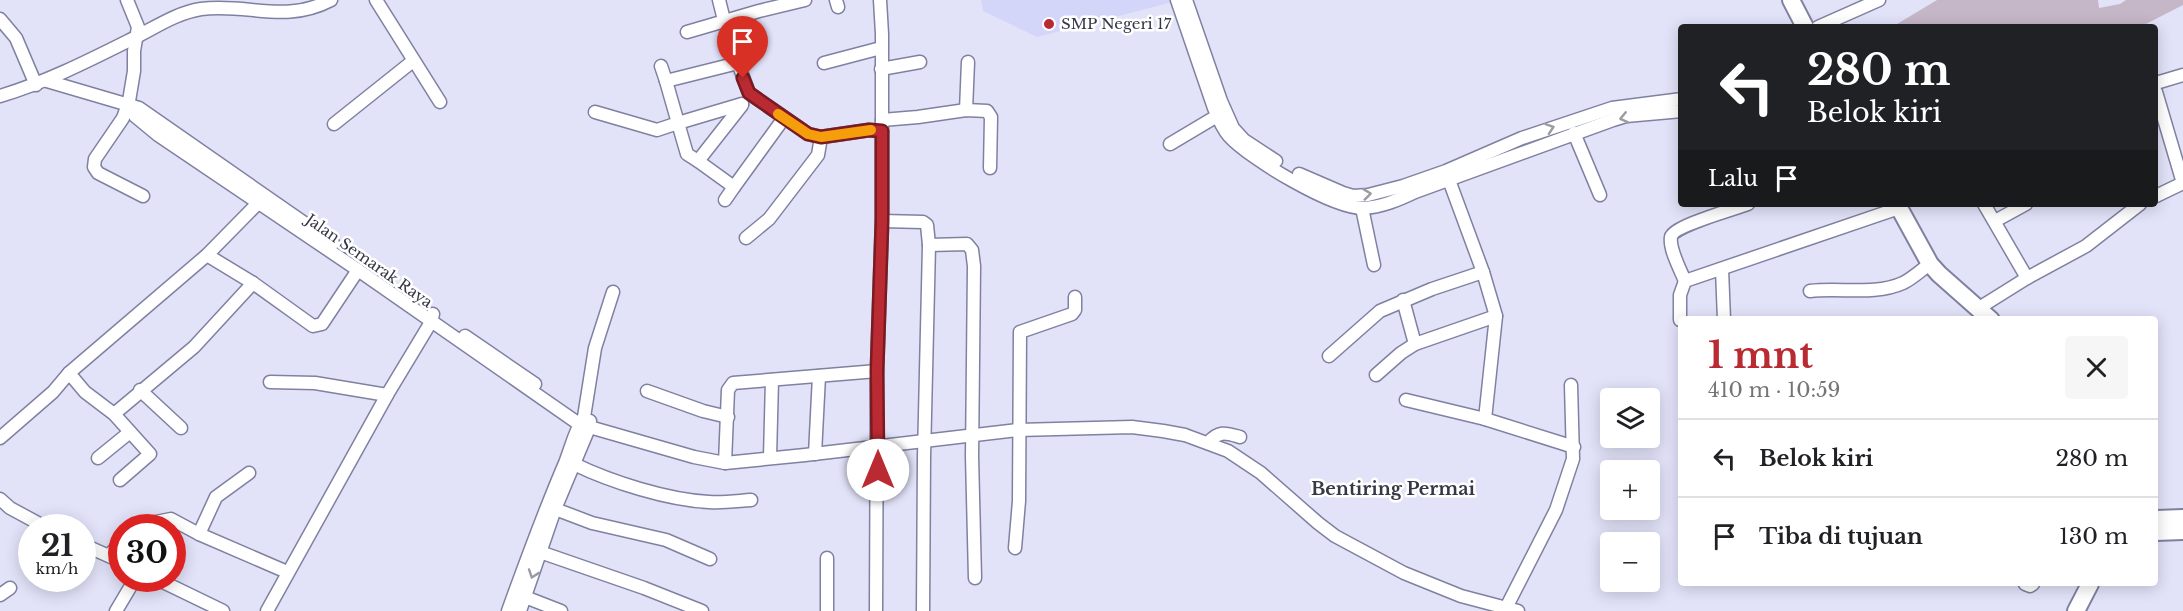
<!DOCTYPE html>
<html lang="id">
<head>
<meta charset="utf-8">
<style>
	:root { --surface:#fff; --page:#f6f6f6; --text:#202124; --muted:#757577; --line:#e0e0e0; --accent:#ba2a32 }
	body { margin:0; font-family:"Libre Baskerville",serif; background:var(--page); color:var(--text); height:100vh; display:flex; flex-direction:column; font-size:22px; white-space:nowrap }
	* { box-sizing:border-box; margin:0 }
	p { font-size:20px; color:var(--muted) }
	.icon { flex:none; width:33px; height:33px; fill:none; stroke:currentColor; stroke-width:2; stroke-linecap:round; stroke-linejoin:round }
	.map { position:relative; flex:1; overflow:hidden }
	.side { position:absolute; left:1678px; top:316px; width:480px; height:270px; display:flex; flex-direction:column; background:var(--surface); border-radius:6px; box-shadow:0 3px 15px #0003 }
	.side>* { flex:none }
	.banner { position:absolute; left:1678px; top:24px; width:480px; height:183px; border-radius:6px; box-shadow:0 3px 15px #0003; background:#202124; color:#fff; overflow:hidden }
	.controls { position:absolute; left:1600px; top:388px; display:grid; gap:12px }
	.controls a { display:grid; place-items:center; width:60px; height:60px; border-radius:6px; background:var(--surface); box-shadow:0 3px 15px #0003; font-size:30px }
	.speed { position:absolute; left:18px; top:514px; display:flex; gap:12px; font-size:30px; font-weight:700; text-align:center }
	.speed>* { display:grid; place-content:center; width:78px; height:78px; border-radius:50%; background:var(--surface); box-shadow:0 3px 15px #0003; line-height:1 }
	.speed small { font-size:15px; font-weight:400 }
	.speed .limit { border:9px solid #d22; background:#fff; color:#111 }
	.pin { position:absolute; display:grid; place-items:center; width:51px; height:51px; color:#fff; margin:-62px -26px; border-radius:50% 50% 50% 0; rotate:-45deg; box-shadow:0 0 6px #0007 }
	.pin .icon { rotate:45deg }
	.me { position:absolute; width:66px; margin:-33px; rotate:0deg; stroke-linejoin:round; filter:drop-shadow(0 0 4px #0008) }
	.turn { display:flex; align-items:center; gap:21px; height:126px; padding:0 30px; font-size:27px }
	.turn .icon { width:78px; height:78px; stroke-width:2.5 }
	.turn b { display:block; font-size:42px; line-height:51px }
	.then { display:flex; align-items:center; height:57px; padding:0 30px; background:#0003; gap:12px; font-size:22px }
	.round { display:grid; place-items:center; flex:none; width:63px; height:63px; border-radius:6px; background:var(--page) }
	.head { display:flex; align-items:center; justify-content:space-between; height:102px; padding:0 30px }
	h1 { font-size:36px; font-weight:700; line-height:45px; color:var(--accent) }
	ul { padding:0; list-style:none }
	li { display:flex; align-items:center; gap:18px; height:78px; padding:0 30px; border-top:2px solid var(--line) }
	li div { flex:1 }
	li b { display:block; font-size:22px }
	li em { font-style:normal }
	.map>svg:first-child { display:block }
	.built { fill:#d3d6f8 }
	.green { fill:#c6b7c8 }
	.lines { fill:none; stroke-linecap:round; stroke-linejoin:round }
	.minor-casing { stroke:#7f81a1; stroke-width:15 }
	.highway-casing { stroke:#7f81a1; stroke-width:20 }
	.minor { stroke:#fff; stroke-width:12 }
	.highway { stroke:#fff; stroke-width:16 }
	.oneway { stroke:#9b9ca2 }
	.route-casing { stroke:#791b20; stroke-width:15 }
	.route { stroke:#ba2a32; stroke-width:10 }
	.slow { stroke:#f59e0b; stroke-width:10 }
	.poi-dot { fill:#ba2a32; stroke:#fff; stroke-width:2 }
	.labels { text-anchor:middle; stroke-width:5; stroke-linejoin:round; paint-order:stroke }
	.poi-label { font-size:15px; fill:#373846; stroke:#fff; text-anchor:start }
	.street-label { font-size:15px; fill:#373846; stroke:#fff }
	.quarter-label { font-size:18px; font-weight:bold; fill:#373846; stroke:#fff }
</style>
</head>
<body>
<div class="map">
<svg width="2183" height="611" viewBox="0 0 2183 611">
	<rect width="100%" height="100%" fill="#e2e3f9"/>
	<polygon class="built" points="981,0 1172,0 1173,2 1037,37 983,11"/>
	<polygon class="green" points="1937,0 2098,0 2099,8 2120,4 2126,0 2183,0 2183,5 2140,27 1892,27"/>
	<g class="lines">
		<defs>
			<g id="minor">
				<polyline points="127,0 138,27 134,51 134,71 129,101 123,118 95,159 94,167 98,173 143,196"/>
				<polyline points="376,0 440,102"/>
				<polyline points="719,0 724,20"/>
				<polyline points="836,0 838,7"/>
				<path d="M1177,0L1214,108C1218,118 1222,128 1229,136C1250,159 1332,208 1363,208C1382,207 1398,200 1415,192L1613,120L1626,116L1682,111"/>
				<polyline points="1186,0 1221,101 1233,128 1244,140 1276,161"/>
				<polyline points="0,19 16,38 36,85"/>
				<polyline points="1818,27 1879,0"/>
				<polyline points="687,32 759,11 805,0"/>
				<polyline points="824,63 881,48"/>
				<polyline points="661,66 666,81"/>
				<polyline points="881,69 920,62"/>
				<polyline points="47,81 139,108 333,243"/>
				<polyline points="2156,83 2183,75"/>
				<polyline points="2156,92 2183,183"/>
				<path d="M0,96C47,82 90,60 134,38C156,27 176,13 201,9C248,3 285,24 331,0"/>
				<polyline points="742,104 678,123 666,81 738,63 749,93 808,134 821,137 869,130 882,131"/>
				<polyline points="128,105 135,116 158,135 358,270 579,424 694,457 725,463 805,455 1018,430 1132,427 1163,431 1185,435 1228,451 1261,473 1318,523 1335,536 1404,573 1461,596 1518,611"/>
				<polyline points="742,105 698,161 734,187 784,118"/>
				<polyline points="966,110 968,62"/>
				<polyline points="595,112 657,130 678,123 687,154 698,161"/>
				<polyline points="882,120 918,117 966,110 987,111 991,117 990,168"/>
				<polyline points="334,124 413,61"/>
				<polyline points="1574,133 1600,195"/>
				<polyline points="1170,144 1217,116"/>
				<polyline points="1299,174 1343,193 1353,196 1368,195 1403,186 1446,171 1522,138 1612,108 1682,99"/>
				<polyline points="1449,180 1483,272 1496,316 1485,419"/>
				<polyline points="2156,196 2183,183"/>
				<polyline points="725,200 734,187"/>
				<polyline points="1984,204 2027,278"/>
				<polyline points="1362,208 1374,265"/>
				<polyline points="882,221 923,222 927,225 929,245 924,457 923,611"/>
				<polyline points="1995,221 2026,204"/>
				<polyline points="746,238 769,219 818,155 821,137"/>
				<polyline points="929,245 967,244 972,250 974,266 972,456 975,578"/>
				<polyline points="207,255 253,283 313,326 322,324 358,270"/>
				<polyline points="1722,269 1724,320"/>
				<path d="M1685,281C1680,269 1669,249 1671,237C1673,226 1735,209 1748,204"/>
				<path d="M1810,291C1840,287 1874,296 1903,283C1913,278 1921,270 1930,264"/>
				<polyline points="1403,300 1415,344"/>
				<polyline points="1979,308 2027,278 2086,246 2140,204"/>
				<polyline points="1680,320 1680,295 1685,281 1899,208"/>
				<polyline points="465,336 535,384"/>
				<polyline points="1329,356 1380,311 1432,289 1483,272"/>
				<polyline points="69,373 85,392 114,414 150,454 120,480"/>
				<polyline points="1376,375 1401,353 1415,344 1496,316"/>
				<polyline points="270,382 315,383 387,395"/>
				<polyline points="140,390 181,428"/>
				<polyline points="647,391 703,411 728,417"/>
				<polyline points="1406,400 1485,419 1574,447"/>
				<polyline points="114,414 194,347 253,283"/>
				<polyline points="0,438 53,392 69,373 207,255 264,197"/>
				<path d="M1208,443C1219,430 1226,433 1240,437"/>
				<polyline points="815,454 819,376"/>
				<polyline points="770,457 772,380"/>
				<polyline points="98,458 130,432"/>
				<polyline points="725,463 728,390 733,383 877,371"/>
				<path d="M574,464C611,482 668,500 709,502C723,503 737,501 751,500"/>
				<polyline points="0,499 10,508 47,528"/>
				<polyline points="555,509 592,523 666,540 710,559"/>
				<polyline points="139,528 151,523 171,519 199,534 287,572"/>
				<polyline points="199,534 216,497 249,473"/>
				<polyline points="82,544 122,562"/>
				<polyline points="1015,548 1019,501 1020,332 1072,314 1075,310 1075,297"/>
				<polyline points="540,552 644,588 702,611"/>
				<polyline points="109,555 122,542"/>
				<polyline points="157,579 223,611"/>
				<polyline points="2025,584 2030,586 2033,584"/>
				<polyline points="0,595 10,588"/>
				<polyline points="525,597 561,611"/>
				<polyline points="1506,608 1556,510 1573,459 1571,385"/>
				<polyline points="116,611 135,579"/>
				<polyline points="267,611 387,395 431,322 433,314"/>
				<path d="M508,611C526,561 544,512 565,463C571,448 575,430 584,417L595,348L613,292"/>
				<polyline points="520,611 555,509 589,428 590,421"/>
				<polyline points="827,611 827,558"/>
				<polyline points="876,611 877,371 882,221 882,34 880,0"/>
			</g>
			<g id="highway">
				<polyline points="1791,0 1805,27"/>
				<polyline points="1897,204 1930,264 1939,274 1991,320"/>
				<polyline points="2156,519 2183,518"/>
				<polyline points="2156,532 2183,531"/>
				<polyline points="2076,611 2090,584"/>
			</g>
		</defs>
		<use href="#minor" class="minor-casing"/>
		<use href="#highway" class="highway-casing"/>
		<use href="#minor" class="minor"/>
		<use href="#highway" class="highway"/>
	</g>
	<defs><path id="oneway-chevron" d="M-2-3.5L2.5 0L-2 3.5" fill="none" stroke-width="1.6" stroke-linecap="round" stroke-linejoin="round" transform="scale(1.5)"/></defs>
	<g class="oneway">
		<use href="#oneway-chevron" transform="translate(1624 118) rotate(167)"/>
		<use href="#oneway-chevron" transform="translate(1550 128) rotate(-19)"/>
		<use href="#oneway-chevron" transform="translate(1367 194) rotate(-7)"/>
		<use href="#oneway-chevron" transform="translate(533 574) rotate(109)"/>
	</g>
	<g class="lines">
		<defs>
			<polyline id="route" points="743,78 749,93 808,134 821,137 869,130 882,131 882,221 877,371 878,470"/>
		</defs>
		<use href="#route" class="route-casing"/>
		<use href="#route" class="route"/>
		<polyline class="slow" points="778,114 808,134 821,137 871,130"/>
	</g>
	<circle class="poi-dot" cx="1049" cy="24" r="6"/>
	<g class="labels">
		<g class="poi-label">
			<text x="1061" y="29">SMP Negeri 17</text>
		</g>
		<g class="street-label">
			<text transform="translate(369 261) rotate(35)" y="5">Jalan Semarak Raya</text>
		</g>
		<g class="quarter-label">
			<text x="1393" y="495">Bentiring Permai</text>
		</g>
	</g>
</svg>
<div class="controls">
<a><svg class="icon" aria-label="layers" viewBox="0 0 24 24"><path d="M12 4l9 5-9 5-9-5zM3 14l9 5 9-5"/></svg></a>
<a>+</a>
<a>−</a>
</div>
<div class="speed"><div>21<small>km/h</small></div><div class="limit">30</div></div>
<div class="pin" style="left:743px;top:78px;background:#d93025"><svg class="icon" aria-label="arrive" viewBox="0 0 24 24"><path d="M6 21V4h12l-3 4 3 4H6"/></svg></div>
<svg class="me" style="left:878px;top:470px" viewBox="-20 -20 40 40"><circle r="19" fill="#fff"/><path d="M0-13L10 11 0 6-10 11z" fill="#ba2a32"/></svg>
<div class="banner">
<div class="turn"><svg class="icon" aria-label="left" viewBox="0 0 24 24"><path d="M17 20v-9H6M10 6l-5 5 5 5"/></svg><div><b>280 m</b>Belok kiri</div></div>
<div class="then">Lalu<svg class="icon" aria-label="arrive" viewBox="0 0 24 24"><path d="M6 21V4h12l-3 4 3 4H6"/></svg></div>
</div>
<section class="side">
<div class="head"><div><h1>1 mnt</h1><p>410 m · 10:59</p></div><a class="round"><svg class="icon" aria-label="close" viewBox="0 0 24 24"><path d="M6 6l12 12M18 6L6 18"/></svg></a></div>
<ul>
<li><svg class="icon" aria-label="left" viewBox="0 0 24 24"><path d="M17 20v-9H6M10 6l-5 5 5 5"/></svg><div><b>Belok kiri</b></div><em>280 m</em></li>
<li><svg class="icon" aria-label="arrive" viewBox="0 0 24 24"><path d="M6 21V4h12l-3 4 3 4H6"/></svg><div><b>Tiba di tujuan</b></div><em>130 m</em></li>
</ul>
</section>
</div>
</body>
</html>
